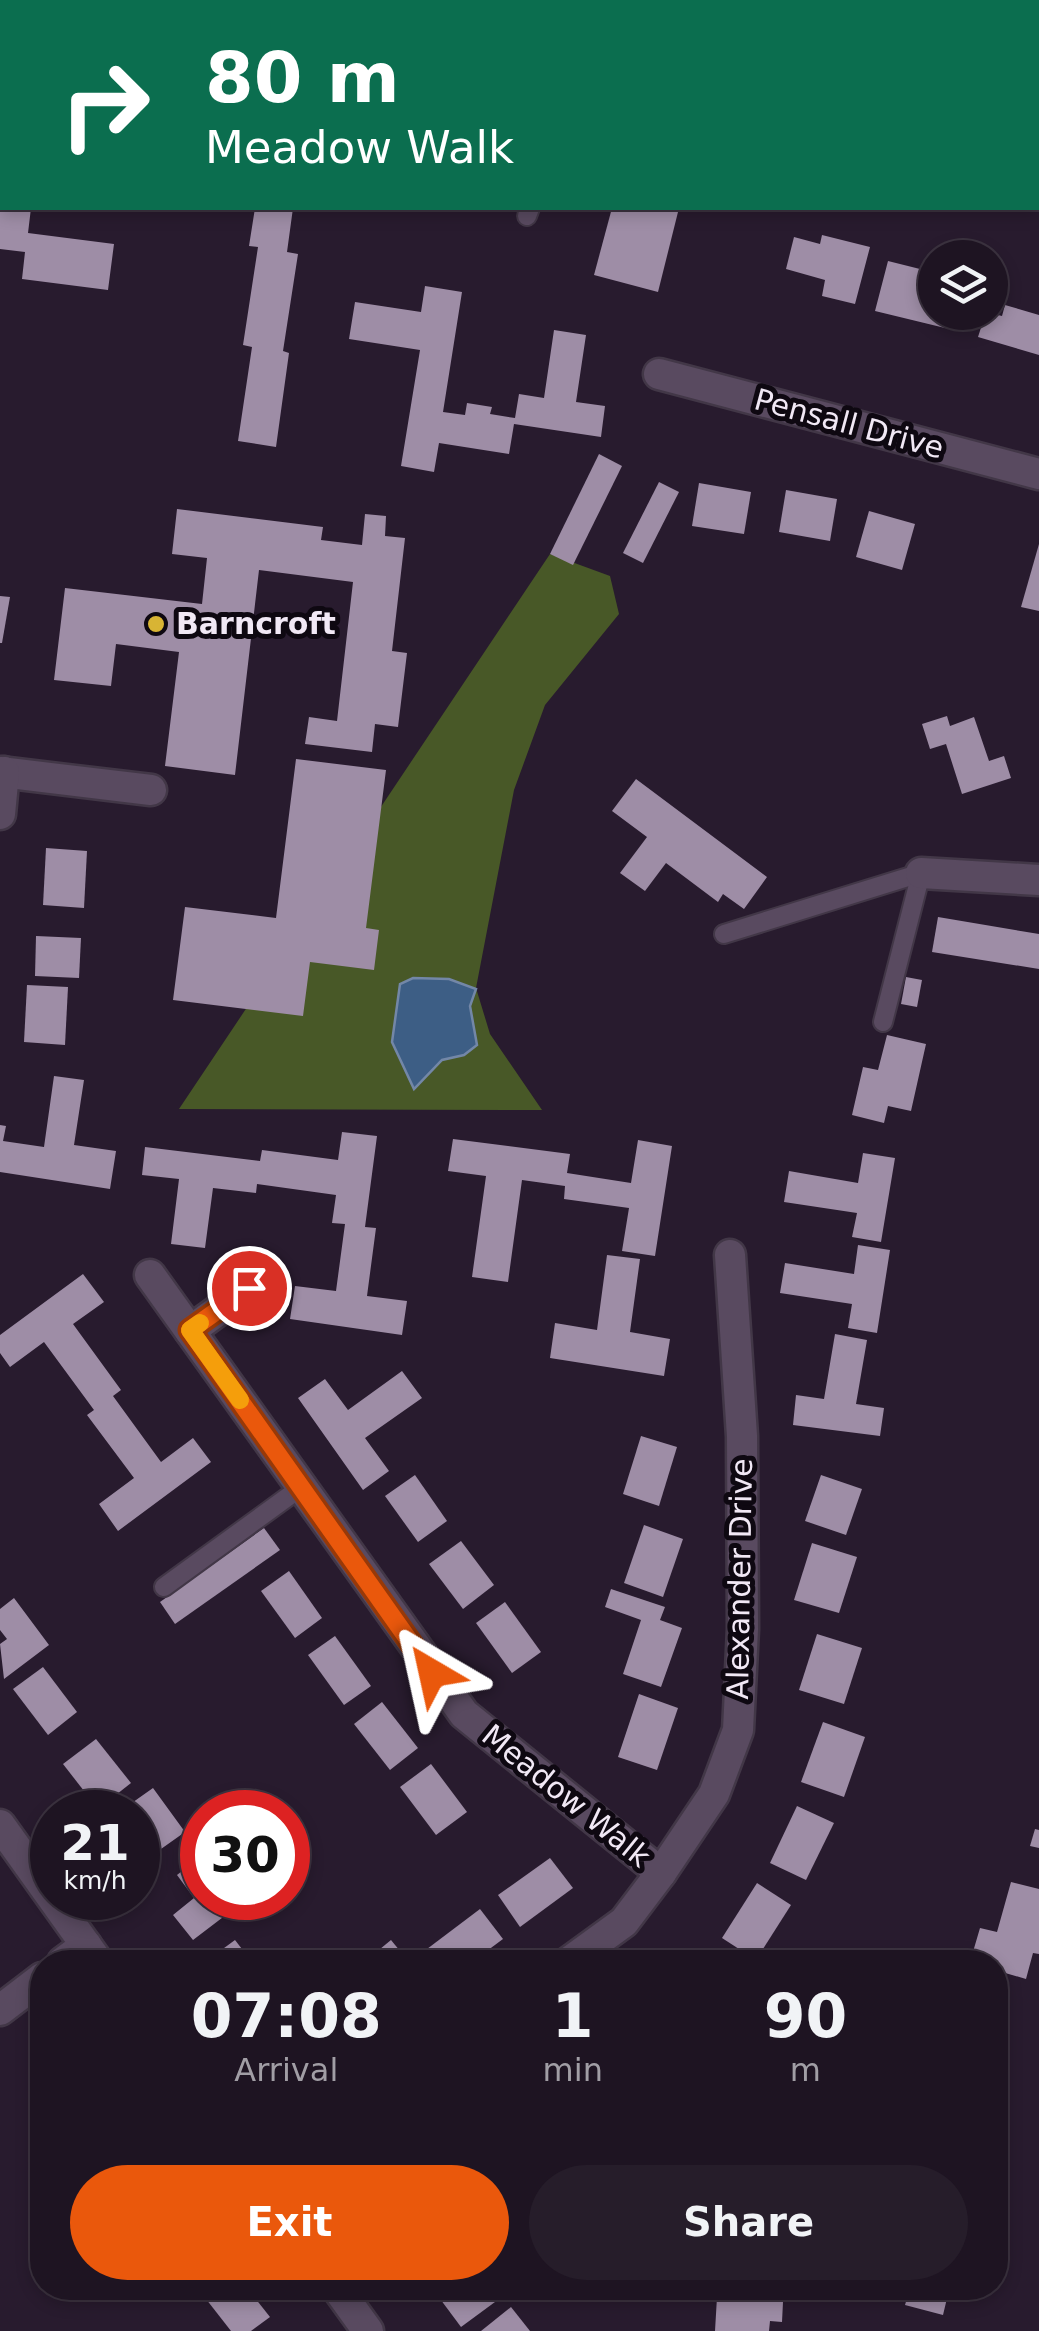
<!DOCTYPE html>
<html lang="en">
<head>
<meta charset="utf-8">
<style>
	:root { --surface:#1e1422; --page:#261d2a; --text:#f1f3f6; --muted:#a19ea5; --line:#3c3340; --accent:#ea580c }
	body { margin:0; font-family:"DejaVu Sans",sans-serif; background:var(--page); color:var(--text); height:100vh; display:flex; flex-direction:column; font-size:38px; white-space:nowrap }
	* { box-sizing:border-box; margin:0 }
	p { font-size:32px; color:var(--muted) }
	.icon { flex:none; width:55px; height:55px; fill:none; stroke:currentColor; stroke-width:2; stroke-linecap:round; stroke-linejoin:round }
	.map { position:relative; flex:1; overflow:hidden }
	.drawer { position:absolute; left:30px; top:1950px; width:978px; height:350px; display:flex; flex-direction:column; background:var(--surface); border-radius:40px; box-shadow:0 5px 15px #0003,0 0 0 2px var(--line) }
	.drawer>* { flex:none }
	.hud { position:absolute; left:0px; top:0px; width:1040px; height:210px; box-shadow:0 5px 15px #0003,0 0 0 2px var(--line); background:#0b6e4f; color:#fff; overflow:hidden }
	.fabs { position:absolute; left:918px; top:240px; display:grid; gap:20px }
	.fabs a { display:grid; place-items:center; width:90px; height:90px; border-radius:50%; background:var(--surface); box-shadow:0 5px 15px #0003,0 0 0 2px var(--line); font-size:50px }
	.speed { position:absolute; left:30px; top:1790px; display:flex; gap:20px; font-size:50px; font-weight:700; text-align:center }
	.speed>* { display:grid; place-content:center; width:130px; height:130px; border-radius:50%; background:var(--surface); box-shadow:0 5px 15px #0003,0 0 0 2px var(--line); line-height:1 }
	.speed small { font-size:25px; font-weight:400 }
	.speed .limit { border:15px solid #d22; background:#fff; color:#111 }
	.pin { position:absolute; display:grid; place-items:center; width:85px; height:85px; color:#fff; margin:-42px; border:5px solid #fff; border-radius:50%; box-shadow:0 2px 10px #0007 }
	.me { position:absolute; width:110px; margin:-55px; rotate:324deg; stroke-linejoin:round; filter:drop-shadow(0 0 8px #0008) }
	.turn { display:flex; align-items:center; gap:35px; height:210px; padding:0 40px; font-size:45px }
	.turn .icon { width:130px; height:130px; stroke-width:2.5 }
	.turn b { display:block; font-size:70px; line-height:85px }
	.eta { display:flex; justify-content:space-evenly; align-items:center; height:170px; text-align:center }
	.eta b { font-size:60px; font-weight:700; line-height:70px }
	.button { display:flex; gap:20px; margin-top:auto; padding:20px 40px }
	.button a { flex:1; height:115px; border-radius:60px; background:var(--accent); color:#fff; font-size:40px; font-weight:700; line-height:115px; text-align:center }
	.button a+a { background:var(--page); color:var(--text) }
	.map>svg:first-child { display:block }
	.forest { fill:#485827 }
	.water { fill:#3d5e85; stroke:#7387a7; stroke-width:2.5 }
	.building { fill:#9e8da6 }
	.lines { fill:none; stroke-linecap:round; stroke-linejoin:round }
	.service-casing { stroke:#423747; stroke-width:22 }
	.minor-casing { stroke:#423747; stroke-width:35 }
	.tertiary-casing { stroke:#423747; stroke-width:35 }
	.service { stroke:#594a60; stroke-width:18 }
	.minor { stroke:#594a60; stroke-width:30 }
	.tertiary { stroke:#594a60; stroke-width:30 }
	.route-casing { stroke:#983908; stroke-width:25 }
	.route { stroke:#ea580c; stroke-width:18 }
	.slow { stroke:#f59e0b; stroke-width:18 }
	.poi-dot { fill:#d8b434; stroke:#0e0811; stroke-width:4 }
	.labels { text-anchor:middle; stroke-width:10; stroke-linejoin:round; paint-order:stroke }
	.street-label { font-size:30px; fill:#f1e8f5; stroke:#0e0811 }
	.poi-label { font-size:30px; font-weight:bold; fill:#f1e8f5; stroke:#0e0811; text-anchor:start }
</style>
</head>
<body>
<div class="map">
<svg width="1039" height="2331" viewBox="0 0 1039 2331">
	<rect width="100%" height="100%" fill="#281b2e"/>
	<polygon class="forest" points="550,554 610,576 619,614 545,705 514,790 476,988 490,1034 542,1110 179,1109"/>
	<polygon class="water" points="413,978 449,979 476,989 470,1006 477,1045 464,1055 442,1060 414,1089 392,1042 400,984"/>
	<g class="building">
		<polygon points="0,208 31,208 28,233 114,244 108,290 22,279 25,252 0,249"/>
		<polygon points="255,208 293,208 287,252 298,254 283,351 289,353 276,447 238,441 252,347 243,345 258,247 249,246"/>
		<polygon points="612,208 679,208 658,292 594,275"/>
		<polygon points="822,235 870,247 855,304 822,296 825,280 786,269 794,237 820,244"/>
		<polygon points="888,261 920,269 916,286 935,290 935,312 949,312 945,328 875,311"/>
		<polygon points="425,286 462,292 443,412 465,415 467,403 492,407 490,414 515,418 519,394 544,398 554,330 586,335 576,402 605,406 601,437 514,424 509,454 439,443 434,472 401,466 420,350 349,339 355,302 421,312"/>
		<polygon points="1005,305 1039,315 1039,355 978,337 986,312 1002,316"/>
		<polygon points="599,454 622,466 573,565 550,554"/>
		<polygon points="659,482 679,492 643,563 623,553"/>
		<polygon points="699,483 751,492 744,534 692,526"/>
		<polygon points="786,490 837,499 830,541 779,532"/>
		<polygon points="177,509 323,527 321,540 362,545 365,514 386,516 385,536 405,538 392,651 407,653 398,727 375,724 372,752 305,744 309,717 337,721 353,582 259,570 235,775 165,766 179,652 116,644 111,686 54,680 65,588 202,604 207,558 172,554"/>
		<polygon points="869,511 915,524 902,570 856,557"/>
		<polygon points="1039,544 1039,611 1021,607"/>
		<polygon points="0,596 10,597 2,643 0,643"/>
		<polygon points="947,716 950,726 974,717 989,761 1004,756 1011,778 962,794 946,744 930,749 922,724"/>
		<polygon points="296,759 386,770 366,928 379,930 374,970 310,962 303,1016 173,1000 185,907 276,918"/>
		<polygon points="636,779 767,877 744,909 723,894 718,902 666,863 645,891 620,873 647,837 612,811"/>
		<polygon points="46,848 87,851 84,908 43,905"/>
		<polygon points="938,917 1039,934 1039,969 932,952"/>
		<polygon points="36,936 81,938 79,978 35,976"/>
		<polygon points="906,977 922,980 917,1007 901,1004"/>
		<polygon points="27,985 68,987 65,1045 24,1042"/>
		<polygon points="887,1035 926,1044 911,1111 888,1106 884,1123 852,1115 863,1067 878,1070"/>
		<polygon points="54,1076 84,1080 74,1145 116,1151 110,1189 0,1172 0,1125 6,1126 3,1141 44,1147"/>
		<polygon points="342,1132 377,1136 365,1227 376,1228 367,1296 407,1301 402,1335 290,1319 295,1286 336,1291 345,1224 332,1223 336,1195 257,1184 256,1193 213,1188 205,1248 171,1244 179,1179 142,1175 145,1147 260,1161 262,1150 338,1160"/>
		<polygon points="453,1139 570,1154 567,1173 631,1183 638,1140 672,1146 655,1256 622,1251 629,1208 564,1199 565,1186 522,1180 508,1282 472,1277 486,1176 448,1171"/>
		<polygon points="863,1153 895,1158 881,1242 852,1237 857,1213 784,1202 789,1171 858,1183"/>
		<polygon points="858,1245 890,1250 877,1333 848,1328 852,1304 780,1293 785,1263 854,1274"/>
		<polygon points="607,1255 640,1259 630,1332 670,1339 664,1376 550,1358 555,1323 597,1330"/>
		<polygon points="83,1274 104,1302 73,1324 121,1390 113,1396 161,1462 193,1438 211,1462 118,1531 99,1504 134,1478 87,1415 94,1410 44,1342 10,1367 0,1353 0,1335"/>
		<polygon points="835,1334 867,1340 856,1404 884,1408 880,1436 793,1425 796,1395 824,1399"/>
		<polygon points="402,1371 422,1398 365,1438 389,1471 363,1490 298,1398 325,1379 348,1410"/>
		<polygon points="641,1436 677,1447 659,1506 623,1494"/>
		<polygon points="415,1475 447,1521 418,1542 385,1496"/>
		<polygon points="821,1475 862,1489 846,1535 805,1521"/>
		<polygon points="644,1525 683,1539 663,1597 624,1583"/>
		<polygon points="264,1528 280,1550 175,1624 160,1602"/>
		<polygon points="461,1541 494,1585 463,1609 429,1564"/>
		<polygon points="812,1543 857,1557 839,1613 794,1600"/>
		<polygon points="289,1571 322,1618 295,1638 261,1591"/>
		<polygon points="611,1589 665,1607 660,1620 682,1628 661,1687 623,1674 641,1620 605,1607"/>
		<polygon points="14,1598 49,1645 4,1679 0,1644 7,1639 0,1630 0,1609"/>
		<polygon points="505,1602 541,1652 512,1673 476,1623"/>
		<polygon points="817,1634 862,1648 844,1704 799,1690"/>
		<polygon points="335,1636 371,1686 344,1705 308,1655"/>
		<polygon points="43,1667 77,1712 48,1735 13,1689"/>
		<polygon points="639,1694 678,1708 657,1770 618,1757"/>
		<polygon points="382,1702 418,1748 390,1770 354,1724"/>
		<polygon points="823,1722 865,1737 844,1797 801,1782"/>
		<polygon points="96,1739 131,1783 98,1809 63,1764"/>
		<polygon points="431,1764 467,1812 436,1835 400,1787"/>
		<polygon points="153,1788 185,1832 161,1849 148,1831 138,1838 138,1812 119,1812"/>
		<polygon points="797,1806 834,1823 806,1880 770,1863"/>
		<polygon points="1035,1829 1039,1830 1039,1848 1030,1846"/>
		<polygon points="202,1855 202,1898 233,1898 239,1905 193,1940 173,1915 194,1898 177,1875"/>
		<polygon points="550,1858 573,1888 520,1927 498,1895"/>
		<polygon points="1011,1882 1039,1889 1039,1954 1033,1953 1026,1979 995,1970 995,1962 970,1962 980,1928 997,1932"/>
		<polygon points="757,1883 791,1905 756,1960 722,1938"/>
		<polygon points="480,1909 503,1939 472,1962 437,1962 427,1949"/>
		<polygon points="235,1940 252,1962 205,1962"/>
		<polygon points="391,1940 409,1962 381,1962 374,1954"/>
		<polygon points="995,1997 1004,1999 996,2051 995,2051"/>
		<polygon points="203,2288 247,2288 270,2317 251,2331 231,2331 199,2290"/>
		<polygon points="432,2288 484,2288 495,2302 461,2327"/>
		<polygon points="910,2288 961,2288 959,2292 949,2290 943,2315 905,2305"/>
		<polygon points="717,2297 783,2302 782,2322 770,2321 769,2331 715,2331"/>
		<polygon points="511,2307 530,2331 481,2331"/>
	</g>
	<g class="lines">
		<defs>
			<g id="service">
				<polyline points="527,216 530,208"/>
				<polyline points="724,934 921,873"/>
				<polyline points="883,1022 921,873"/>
				<polyline points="164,1587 300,1488"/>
			</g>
			<g id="minor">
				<polyline points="236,0 238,2"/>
				<polyline points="659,374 1039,474"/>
				<polyline points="0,772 151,790"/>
				<polyline points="0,814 4,772"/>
				<polyline points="921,873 1039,880"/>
				<polyline points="150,1275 464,1714 661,1873"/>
				<polyline points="190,1331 249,1288"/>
				<polyline points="63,1962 86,1945"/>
				<polyline points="569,1962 624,1922 661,1873 714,1794 738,1730 743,1629 742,1436 730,1255"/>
				<polyline points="0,2010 42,1978"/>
			</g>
			<g id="tertiary">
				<polyline points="0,1825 98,1962"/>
				<polyline points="337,2288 368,2331"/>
			</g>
		</defs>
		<use href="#service" class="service-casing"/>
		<use href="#minor" class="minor-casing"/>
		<use href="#tertiary" class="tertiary-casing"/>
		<use href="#service" class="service"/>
		<use href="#minor" class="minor"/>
		<use href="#tertiary" class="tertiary"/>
	</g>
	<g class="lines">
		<defs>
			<polyline id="route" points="249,1288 190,1330 432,1673"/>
		</defs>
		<use href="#route" class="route-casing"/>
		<use href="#route" class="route"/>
		<polyline class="slow" points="200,1323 190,1330 240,1400"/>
	</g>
	<circle class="poi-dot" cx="156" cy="624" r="10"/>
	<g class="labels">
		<g class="street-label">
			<text transform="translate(849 424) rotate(15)" y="10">Pensall Drive</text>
			<text transform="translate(740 1579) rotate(-89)" y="10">Alexander Drive</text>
			<text transform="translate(566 1796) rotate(39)" y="10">Meadow Walk</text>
		</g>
		<g class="poi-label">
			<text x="176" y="634">Barncroft</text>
		</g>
	</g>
</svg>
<div class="fabs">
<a><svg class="icon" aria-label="layers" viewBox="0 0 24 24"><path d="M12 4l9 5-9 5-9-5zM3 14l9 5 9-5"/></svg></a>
</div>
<div class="speed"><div>21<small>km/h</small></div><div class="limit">30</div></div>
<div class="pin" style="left:249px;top:1288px;background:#d93025"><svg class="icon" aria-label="arrive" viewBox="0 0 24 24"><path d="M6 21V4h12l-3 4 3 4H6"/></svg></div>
<svg class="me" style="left:432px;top:1673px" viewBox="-20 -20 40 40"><path d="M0-17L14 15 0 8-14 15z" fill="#ea580c" stroke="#fff" stroke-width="4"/></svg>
<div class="hud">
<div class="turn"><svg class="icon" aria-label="right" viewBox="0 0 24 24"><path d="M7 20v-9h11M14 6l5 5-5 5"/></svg><div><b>80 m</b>Meadow Walk</div></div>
</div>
<section class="drawer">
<div class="eta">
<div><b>07:08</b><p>Arrival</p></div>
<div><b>1</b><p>min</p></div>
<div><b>90</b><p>m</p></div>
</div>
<div class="button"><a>Exit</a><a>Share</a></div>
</section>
</div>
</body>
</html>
